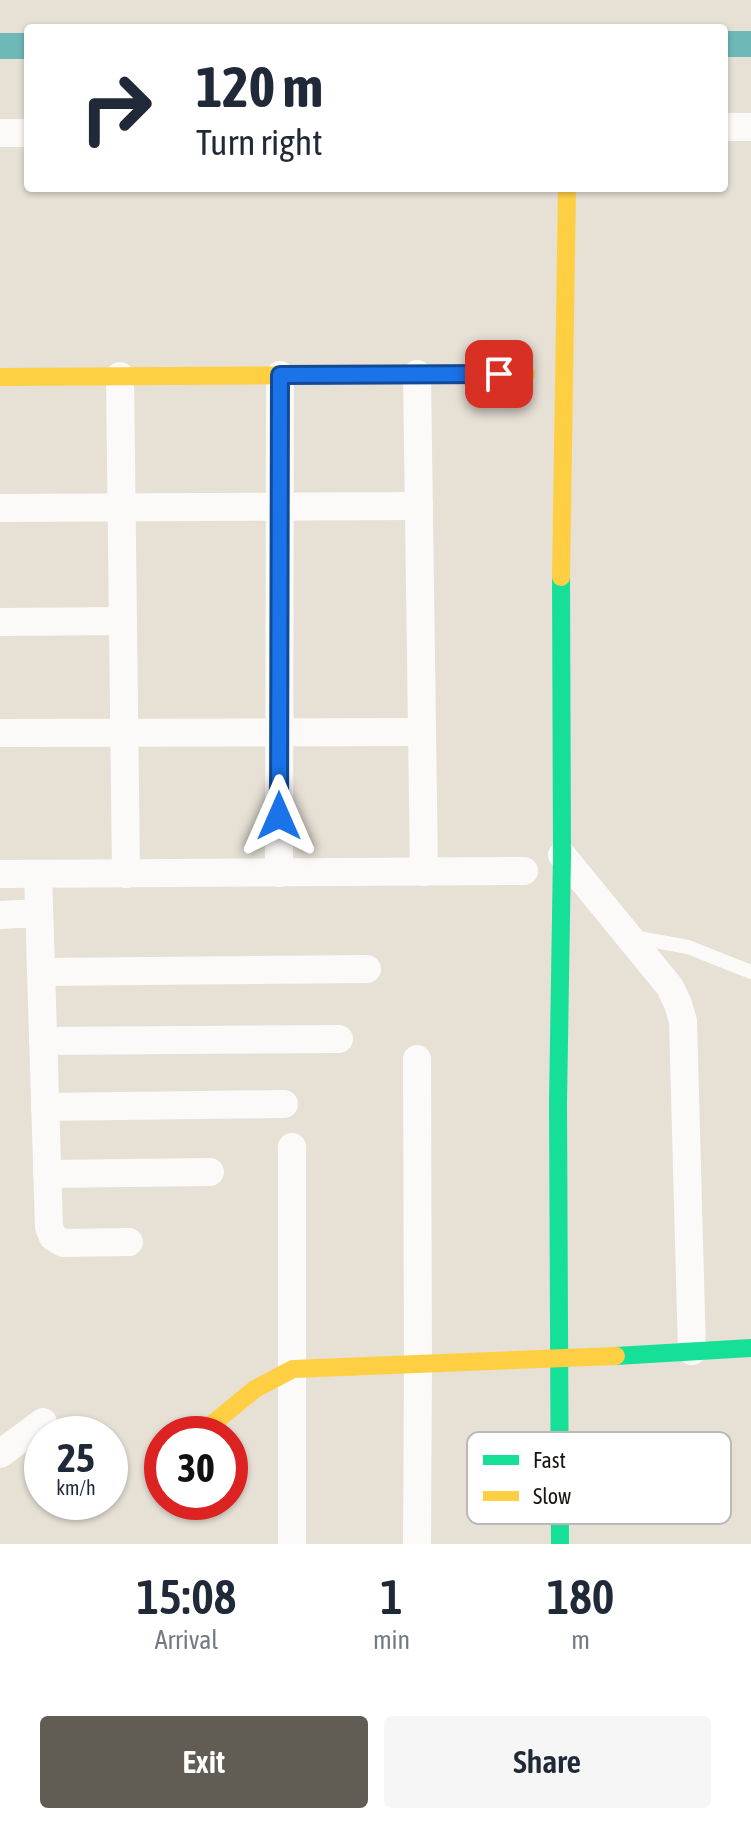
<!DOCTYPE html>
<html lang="en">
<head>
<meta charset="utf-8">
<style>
	:root { --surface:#fff; --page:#f6f6f7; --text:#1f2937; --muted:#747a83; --accent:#615c54 }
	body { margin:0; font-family:"Asap Condensed",sans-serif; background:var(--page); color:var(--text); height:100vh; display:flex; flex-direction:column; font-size:30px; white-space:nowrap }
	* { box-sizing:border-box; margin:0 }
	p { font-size:26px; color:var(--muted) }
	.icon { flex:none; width:44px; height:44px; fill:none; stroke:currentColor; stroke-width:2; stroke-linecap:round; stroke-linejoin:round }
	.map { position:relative; height:1544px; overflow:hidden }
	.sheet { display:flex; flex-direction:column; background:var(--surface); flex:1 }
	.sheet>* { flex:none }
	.banner { position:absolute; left:24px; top:24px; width:704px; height:168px; border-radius:8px; box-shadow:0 2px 6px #0004; background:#fff; color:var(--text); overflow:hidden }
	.speed { position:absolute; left:24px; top:1416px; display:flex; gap:16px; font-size:40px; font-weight:700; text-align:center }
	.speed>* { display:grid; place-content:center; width:104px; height:104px; border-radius:50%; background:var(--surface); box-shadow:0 2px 6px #0004; line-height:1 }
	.speed small { font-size:20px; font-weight:400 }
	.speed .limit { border:12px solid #d22; background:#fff; color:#111 }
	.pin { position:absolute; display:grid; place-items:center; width:68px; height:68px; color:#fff; margin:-34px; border-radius:16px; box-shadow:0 4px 12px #0006 }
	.me { position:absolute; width:88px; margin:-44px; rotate:0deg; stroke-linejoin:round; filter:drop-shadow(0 0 6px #0008) }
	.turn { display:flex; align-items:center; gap:28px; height:168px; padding:0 40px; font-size:36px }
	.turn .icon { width:104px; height:104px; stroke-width:2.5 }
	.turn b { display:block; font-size:56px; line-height:68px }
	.eta { display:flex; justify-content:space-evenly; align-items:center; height:136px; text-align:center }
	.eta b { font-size:48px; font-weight:600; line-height:56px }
	.primary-button { display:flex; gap:16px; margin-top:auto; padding:16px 40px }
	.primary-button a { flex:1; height:92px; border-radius:8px; background:var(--accent); color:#fff; font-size:32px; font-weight:600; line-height:92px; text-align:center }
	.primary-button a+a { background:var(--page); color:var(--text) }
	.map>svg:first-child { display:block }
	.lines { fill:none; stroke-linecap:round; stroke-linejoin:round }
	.canal { stroke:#6eb8b7; stroke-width:26 }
	.lane { stroke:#fbfaf9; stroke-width:14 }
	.street { stroke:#fbfaf9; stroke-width:28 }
	.fast { stroke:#16e098; stroke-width:18 }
	.slow { stroke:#ffcf43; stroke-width:18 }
	.route-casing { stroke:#114b97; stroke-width:20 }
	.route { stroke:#1a73e8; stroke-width:14 }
	.key { fill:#fff; stroke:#bab9b7; stroke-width:2 }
	.key-label { font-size:22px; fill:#1a150e }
</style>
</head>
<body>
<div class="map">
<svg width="751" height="1544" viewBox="0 0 751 1544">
	<rect width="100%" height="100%" fill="#e6e0d5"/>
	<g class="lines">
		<g class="canal">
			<polyline points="724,44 751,44"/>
			<polyline points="0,46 28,46"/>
		</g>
		<polyline class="lane" points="633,937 688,947 751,972"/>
		<g class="street">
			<polyline points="724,127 751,127"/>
			<polyline points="0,133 28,133"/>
			<polyline points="417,374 424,872"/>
			<polyline points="120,376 126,874"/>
			<polyline points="0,508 419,506"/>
			<polyline points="0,622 123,621"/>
			<polyline points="0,733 422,732"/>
			<polyline points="562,855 670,987 678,1004 683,1021 692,1351"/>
			<polyline points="279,873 280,375"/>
			<polyline points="0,874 524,871"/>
			<polyline points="38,874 49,1227 53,1237 63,1243 129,1242"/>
			<polyline points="0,915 39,913"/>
			<polyline points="41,972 367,969"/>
			<polyline points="43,1041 339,1039"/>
			<polyline points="417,1059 418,1364 417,1544"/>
			<polyline points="45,1107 284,1104"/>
			<polyline points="47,1174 210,1172"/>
			<polyline points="0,1454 43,1422"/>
			<polyline points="292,1544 292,1147"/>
		</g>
		<g class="fast">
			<polyline points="616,1356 751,1348"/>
			<polyline points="560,1544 558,1103 562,855 561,577"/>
		</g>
		<g class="slow">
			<polyline points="0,377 526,374"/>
			<polyline points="561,577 567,188"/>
			<polyline points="200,1434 255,1389 293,1369 616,1356"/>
		</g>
	</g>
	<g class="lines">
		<defs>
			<polyline id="route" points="279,816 280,375 499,374"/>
		</defs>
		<use href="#route" class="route-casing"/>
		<use href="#route" class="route"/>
	</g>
	<rect x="467" y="1432" width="264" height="92" rx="12" class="key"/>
	<rect x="483" y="1455" width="36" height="10" fill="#16e098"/>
	<rect x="483" y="1491" width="36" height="10" fill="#ffcf43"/>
	<g class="key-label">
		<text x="533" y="1468">Fast</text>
		<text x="533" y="1504">Slow</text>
	</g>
</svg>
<div class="speed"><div>25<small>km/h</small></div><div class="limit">30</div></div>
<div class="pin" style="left:499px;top:374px;background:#d93025"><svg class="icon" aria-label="arrive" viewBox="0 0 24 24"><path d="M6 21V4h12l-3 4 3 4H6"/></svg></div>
<svg class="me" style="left:279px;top:816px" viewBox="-20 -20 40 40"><path d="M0-17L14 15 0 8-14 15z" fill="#1a73e8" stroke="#fff" stroke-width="4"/></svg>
<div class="banner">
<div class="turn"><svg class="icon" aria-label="right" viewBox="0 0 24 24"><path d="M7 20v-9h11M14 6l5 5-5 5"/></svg><div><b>120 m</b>Turn right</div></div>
</div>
</div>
<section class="sheet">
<div class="eta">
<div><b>15:08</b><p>Arrival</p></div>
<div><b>1</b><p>min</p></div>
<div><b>180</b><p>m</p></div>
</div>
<div class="primary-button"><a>Exit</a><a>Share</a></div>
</section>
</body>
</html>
